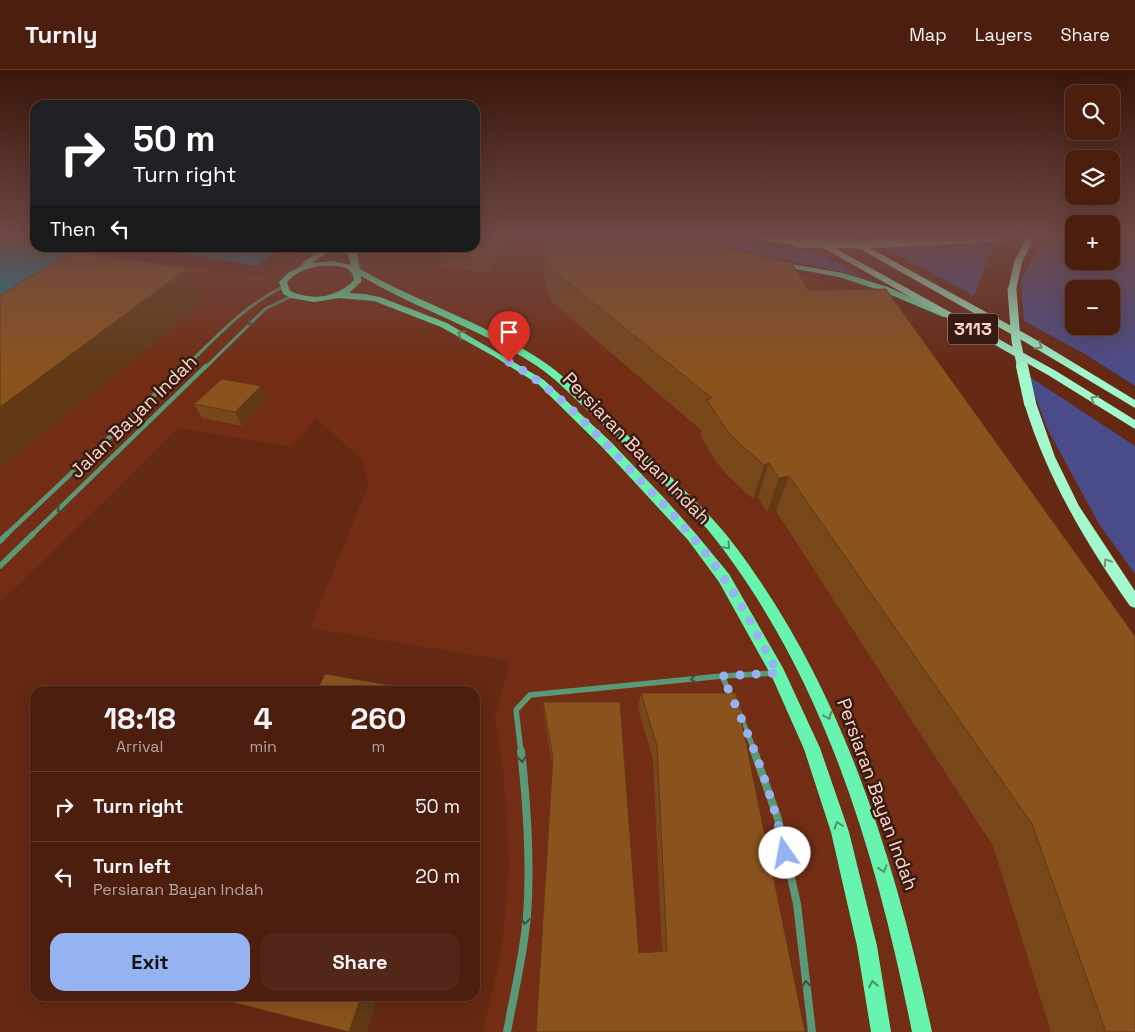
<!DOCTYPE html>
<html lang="en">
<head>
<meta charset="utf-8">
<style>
	:root { --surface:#4c1e0e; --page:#532717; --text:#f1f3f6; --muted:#b2a29e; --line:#633c2e; --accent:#95b2f1 }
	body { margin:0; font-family:"Space Grotesk",sans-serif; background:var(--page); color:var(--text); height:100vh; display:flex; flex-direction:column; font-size:19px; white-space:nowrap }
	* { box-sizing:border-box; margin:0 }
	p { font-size:16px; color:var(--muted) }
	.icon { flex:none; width:28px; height:28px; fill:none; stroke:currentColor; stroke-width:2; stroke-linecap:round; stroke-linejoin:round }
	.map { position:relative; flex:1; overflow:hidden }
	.side { position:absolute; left:30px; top:616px; width:450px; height:315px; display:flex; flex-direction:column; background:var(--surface); border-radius:15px; box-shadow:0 5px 20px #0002,0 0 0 1px var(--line) }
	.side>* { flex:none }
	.hud { position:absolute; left:30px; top:30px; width:450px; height:152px; border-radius:15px; box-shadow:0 5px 20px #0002,0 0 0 1px var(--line); background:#202124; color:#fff; overflow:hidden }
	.fabs { position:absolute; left:1065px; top:15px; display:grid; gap:10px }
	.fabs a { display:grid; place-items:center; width:55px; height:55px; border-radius:10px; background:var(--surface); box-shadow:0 5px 20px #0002,0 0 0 1px var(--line); font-size:25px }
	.pin { position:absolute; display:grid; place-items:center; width:42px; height:42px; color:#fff; margin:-51px -21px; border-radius:50% 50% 50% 0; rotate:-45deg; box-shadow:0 0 5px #0007 }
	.pin .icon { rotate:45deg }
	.me { position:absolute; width:55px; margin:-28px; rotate:348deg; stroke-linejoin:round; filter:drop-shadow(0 0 4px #0008) }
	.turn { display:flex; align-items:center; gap:18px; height:105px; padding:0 20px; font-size:22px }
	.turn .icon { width:65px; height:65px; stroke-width:2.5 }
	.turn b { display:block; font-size:35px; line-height:42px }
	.then { display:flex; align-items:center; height:48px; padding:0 20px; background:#0003; gap:10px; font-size:19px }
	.eta { display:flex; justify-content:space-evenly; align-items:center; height:85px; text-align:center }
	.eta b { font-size:30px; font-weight:700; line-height:35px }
	.action { display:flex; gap:10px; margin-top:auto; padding:10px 20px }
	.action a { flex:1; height:58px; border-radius:15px; background:var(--accent); color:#111; font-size:20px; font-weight:700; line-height:58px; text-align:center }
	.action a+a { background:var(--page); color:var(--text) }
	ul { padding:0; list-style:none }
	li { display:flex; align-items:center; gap:15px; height:70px; padding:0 20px; border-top:1px solid var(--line) }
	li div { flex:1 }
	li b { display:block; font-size:19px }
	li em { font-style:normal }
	header { display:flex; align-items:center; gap:30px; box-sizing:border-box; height:70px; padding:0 25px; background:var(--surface); border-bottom:1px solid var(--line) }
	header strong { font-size:24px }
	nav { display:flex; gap:28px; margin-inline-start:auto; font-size:18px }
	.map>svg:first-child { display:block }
	.built { fill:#722d14 }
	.green { fill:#4a4c8a; fill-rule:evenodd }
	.water { fill:#08819b }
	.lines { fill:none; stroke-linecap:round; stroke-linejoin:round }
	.minor-far3 { stroke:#5a9977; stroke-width:3 }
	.minor-far2 { stroke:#5a9977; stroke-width:4.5 }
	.minor-far1 { stroke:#5a9977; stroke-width:5.5 }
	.minor { stroke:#5a9977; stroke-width:8 }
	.primary { fill:#66f4af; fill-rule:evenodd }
	.trunk { fill:#a2f7cc; fill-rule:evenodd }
	.trunk-bridge-far1 { stroke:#a2f7cc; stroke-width:9 }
	.trunk-bridge { stroke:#a2f7cc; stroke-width:12 }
	.wall { fill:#774719 }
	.shaded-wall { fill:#613914 }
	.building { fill:#8a521d; stroke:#613914 }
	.oneway { stroke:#454d3a }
	.oneway2 { stroke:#519268 }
	.oneway3 { stroke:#729478 }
	.route { stroke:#95b2f1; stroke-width:9; stroke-dasharray:0 16.2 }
	.labels { text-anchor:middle; stroke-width:5; stroke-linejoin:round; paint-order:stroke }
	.shield { fill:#371b12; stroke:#c19d91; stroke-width:1 }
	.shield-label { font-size:18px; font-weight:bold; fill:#fcd5c8 }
	.street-label { font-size:19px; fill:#fcd5c8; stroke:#371b12 }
</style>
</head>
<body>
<header>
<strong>Turnly</strong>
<nav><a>Map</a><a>Layers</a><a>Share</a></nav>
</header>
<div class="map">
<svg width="1135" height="962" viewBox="0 0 1135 962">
	<rect width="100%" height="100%" fill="#652812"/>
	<polygon class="built" points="475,167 646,167 671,176 840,214 901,241 1135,962 483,962 502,876 509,793 503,700 495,647 510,591 310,558 369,414 362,390 316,348 292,377 179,358 0,533 0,248 95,188 107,185 264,207 296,183 294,178 475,178"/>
	<g class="green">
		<polygon points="681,167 712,167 767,177 815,181 861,206"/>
		<polygon points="865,167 1000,167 989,185 974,226"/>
		<path d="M1111,167H1135V316L1085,284L1024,251L1021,209L1041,175L1074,170V191H1111ZM1074,219H1111V256H1074Z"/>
		<polygon points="1027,305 1135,376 1135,504 1099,454 1048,360"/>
	</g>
	<g class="water">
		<polygon points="0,167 35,167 35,178 100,178 85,184 0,246"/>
		<polygon points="149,178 281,178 257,196"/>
	</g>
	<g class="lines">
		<g class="minor-far3">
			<path d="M184,298C216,268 243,236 283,217"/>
			<polyline points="205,298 265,239 292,226"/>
		</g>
		<g class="minor-far2">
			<polyline points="6,465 185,296"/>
			<polyline points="32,465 206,296"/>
		</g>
		<g class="minor-far1">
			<polyline points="0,471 7,464"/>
			<polyline points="0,496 33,464"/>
			<polyline points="722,606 732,628"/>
			<polyline points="737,638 755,682"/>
			<polyline points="521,682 516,640 530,625 722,606 777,603"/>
		</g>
		<g class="minor">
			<polyline points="754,681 778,749 797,834 812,962"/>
			<path d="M507,962C514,923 524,884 527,845C531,791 527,735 521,681"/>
		</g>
		<g class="primary">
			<path d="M325,178H333L312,193L332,191L351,195L348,183L349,178H356L360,199C419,233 486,253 544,292C560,303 575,317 590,331C611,350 632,369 652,389C681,417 711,444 735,476C843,619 895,790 932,962H912C878,793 830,624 726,483C703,451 674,424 646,396C627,376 606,357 585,338C570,324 555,308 537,296C482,259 418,240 361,206V212L349,223L364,224L380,227L447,253L544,310L611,372L665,429L696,464L729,504L783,598L820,678L849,762L877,876L891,962H871L857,876L831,762L804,679L772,607L719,512L688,470L603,378L538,314L495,287L441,257L374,231L339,228L314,232L291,228L283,224L279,212L288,203L303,195V192ZM320,196C333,196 352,193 354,210C337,228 312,231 290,221L287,212C296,202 307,198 320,196Z"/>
			<polygon points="774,191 843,203 888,217 950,245 943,247 882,221 839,207 774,195"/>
		</g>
		<g class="trunk">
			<path d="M743,167C758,167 789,165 800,173L796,175Z"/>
			<polygon points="804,167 815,167 1056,301 1135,350 1135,359 1048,305"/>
			<polygon points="839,167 850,167 1033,268 1135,330 1135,338 1025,272"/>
			<polygon points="1027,167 1035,167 1022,192 1016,220 1015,222 1009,222 1008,220 1014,192"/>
			<path d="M1030,330L1036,333L1055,387L1079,436L1135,521V538L1130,536C1085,472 1047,408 1024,333Z"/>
		</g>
		<g class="trunk-bridge-far1">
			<polyline points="796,173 867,174 1000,167"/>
			<polyline points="1012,220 1016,271 1022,298"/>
		</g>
		<polyline class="trunk-bridge" points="1022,296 1030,333"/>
	</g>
	<g class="wall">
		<polygon points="724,174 723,178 792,193 1135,962 1051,962 993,776 776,441 767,442 758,428 753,429 728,406 717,393 700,365 701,360 551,231 545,213 544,181"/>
		<polygon points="510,177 490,203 442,197 440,184"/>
		<polygon points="267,329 242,356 202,348 194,334"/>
		<polygon points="641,623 805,962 536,962 552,694 544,647 543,632 639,883 662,881 653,690 638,638"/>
	</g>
	<g class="shaded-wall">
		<polygon points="506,167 509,167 510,177 490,203 489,190"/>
		<polygon points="188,198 204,233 0,398 0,337"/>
		<polygon points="261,316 267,329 242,356 235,342"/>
		<polygon points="769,393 758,428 753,429 764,395"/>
		<polygon points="789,406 776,441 767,442 779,408"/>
		<polygon points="361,926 378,926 367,962 349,962"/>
	</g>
	<g class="building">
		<polygon points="475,167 506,167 489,190 440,184 446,178 475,178"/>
		<polygon points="548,167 696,167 724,174 722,177 792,193 808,220 886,219 1135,566 1135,962 1106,962 1032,754 789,406 779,408 769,393 764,395 737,371 726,359 707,330 712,328 550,198 544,181 544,173"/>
		<polygon points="72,182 188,198 0,337 0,225"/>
		<polygon points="222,309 261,316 235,342 194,334"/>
		<polygon points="325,604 423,621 317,621"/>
		<polygon points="641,623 736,623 805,962 536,962 553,687 543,632 620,632 639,883 667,881 657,676"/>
		<polygon points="208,926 361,926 349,962"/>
	</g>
	<defs><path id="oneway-chevron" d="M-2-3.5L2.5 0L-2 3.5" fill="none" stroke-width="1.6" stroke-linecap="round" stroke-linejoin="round" transform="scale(1.25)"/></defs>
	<g class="oneway">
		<use href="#oneway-chevron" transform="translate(251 252) rotate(136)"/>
		<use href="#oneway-chevron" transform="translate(60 439) rotate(136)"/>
		<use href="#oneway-chevron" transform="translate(694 609) rotate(174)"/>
		<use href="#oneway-chevron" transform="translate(522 689) rotate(84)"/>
		<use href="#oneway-chevron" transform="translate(525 851) rotate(98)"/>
		<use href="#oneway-chevron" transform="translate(806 914) rotate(-97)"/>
	</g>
	<g class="oneway2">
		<use href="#oneway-chevron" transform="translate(461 264) rotate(-151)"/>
		<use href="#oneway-chevron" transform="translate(727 476) rotate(49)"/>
		<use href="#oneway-chevron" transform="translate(828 646) rotate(67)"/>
		<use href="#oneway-chevron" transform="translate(838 755) rotate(-108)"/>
		<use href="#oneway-chevron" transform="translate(883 799) rotate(73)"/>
		<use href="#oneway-chevron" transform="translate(873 914) rotate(-99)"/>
	</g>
	<g class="oneway3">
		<use href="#oneway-chevron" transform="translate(1039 276) rotate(30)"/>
		<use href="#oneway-chevron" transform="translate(1094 329) rotate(-149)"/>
		<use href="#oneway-chevron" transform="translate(1107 492) rotate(-124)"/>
	</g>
	<linearGradient id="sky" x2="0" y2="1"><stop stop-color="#38160a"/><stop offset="0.55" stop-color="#6d4844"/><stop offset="1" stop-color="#6d4844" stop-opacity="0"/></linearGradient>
	<rect width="1135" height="302" fill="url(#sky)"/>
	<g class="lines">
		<path class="route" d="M509,292C558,320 598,365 636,406C667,438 698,470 723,507C744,537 760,571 778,603L722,606C749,662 772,722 785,783"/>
	</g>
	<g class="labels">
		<rect class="shield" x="948" y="243.5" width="50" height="31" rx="4"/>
		<g class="shield-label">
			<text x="973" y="265">3113</text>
		</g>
		<g class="street-label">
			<text transform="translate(133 346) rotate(-44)" y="7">Jalan Bayan Indah</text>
			<text transform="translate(637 378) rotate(46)" y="7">Persiaran Bayan Indah</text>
			<text transform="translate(878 724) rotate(70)" y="7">Persiaran Bayan Indah</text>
		</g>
	</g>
</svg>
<div class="fabs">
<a><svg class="icon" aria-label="search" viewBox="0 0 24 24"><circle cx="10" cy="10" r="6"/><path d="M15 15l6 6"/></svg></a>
<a><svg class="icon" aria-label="layers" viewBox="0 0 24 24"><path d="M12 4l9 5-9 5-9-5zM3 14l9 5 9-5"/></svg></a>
<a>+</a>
<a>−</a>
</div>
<div class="pin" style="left:509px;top:292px;background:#d93025"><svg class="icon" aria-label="arrive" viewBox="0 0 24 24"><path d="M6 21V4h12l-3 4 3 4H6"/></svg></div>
<svg class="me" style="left:785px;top:783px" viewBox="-20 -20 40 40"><circle r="19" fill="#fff"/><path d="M0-13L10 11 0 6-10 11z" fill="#95b2f1"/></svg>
<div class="hud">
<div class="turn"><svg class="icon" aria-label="right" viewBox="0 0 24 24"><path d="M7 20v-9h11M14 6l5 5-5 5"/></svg><div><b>50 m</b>Turn right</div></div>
<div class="then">Then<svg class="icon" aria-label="left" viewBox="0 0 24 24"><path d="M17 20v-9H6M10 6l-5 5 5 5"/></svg></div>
</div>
<section class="side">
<div class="eta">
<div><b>18:18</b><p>Arrival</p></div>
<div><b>4</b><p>min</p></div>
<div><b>260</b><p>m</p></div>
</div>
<ul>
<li><svg class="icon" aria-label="right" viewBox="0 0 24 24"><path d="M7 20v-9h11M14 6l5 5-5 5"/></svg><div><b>Turn right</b></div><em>50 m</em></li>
<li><svg class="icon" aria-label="left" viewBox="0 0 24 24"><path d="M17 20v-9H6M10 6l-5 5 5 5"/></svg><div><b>Turn left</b><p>Persiaran Bayan Indah</p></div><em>20 m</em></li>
</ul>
<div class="action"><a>Exit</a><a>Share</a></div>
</section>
</div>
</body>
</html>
